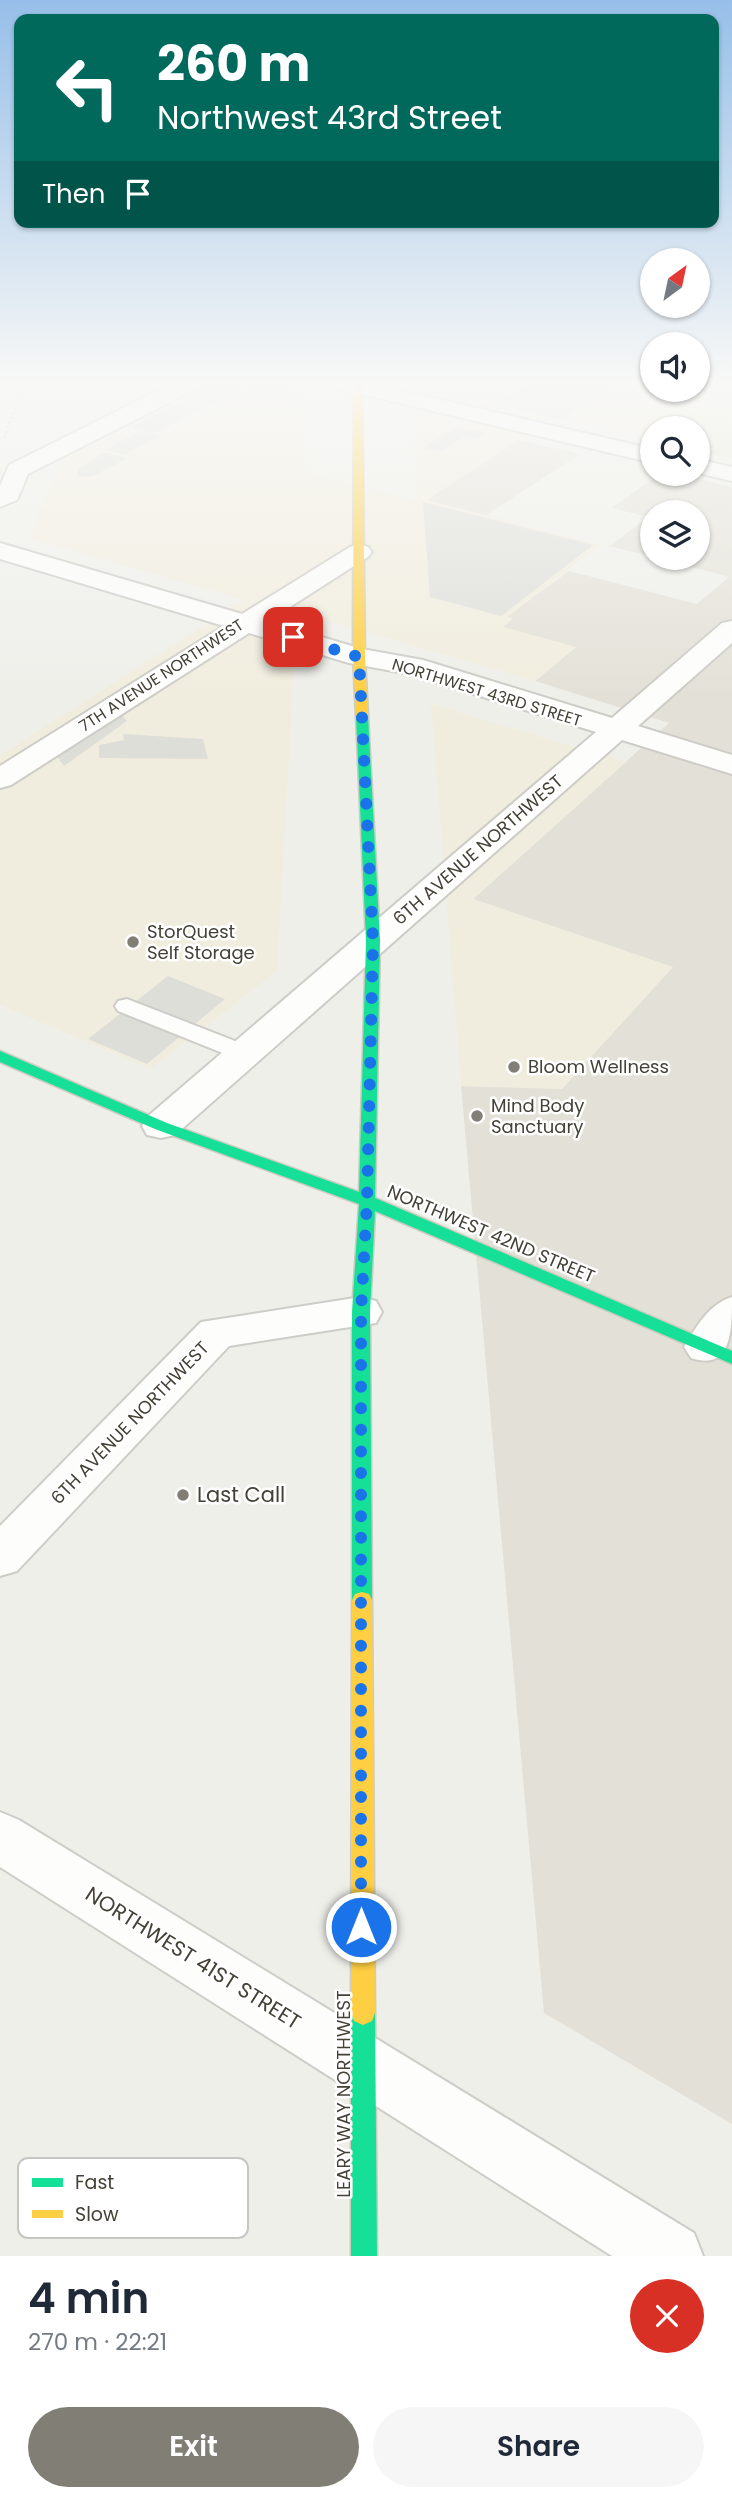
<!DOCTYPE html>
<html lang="en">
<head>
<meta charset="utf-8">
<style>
	:root { --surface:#fff; --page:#f6f6f7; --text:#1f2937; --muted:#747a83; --accent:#807e75 }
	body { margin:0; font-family:Poppins,sans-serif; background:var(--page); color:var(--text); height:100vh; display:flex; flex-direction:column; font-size:26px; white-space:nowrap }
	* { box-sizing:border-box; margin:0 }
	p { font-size:23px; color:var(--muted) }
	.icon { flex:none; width:38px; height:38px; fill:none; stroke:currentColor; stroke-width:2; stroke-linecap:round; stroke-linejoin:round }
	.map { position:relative; height:2256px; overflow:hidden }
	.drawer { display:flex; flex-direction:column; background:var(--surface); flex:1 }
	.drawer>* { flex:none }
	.top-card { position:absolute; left:14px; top:14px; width:705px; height:214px; border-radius:14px; box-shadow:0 2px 5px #0004; background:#00695c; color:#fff; overflow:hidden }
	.needle { width:46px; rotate:33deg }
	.tools { position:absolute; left:640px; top:248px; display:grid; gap:14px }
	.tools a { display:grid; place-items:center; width:70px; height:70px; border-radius:50%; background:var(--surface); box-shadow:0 2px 5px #0004; font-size:35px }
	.pin { position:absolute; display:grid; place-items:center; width:60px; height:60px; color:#fff; margin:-30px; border-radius:14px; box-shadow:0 4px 10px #0006 }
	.me { position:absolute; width:77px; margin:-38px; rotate:0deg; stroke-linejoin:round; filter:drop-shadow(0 0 5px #0008) }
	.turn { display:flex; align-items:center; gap:24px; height:147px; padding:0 28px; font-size:32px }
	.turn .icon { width:91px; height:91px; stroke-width:2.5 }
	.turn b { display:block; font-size:49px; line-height:60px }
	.then { display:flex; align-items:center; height:66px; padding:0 28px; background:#0003; gap:14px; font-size:26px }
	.round { display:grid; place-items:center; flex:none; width:74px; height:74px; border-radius:37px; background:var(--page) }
	.overview { display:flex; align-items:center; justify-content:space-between; height:119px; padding:0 28px }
	h1 { font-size:42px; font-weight:600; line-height:52px }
	.action { display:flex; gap:14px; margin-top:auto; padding:14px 28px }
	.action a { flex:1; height:80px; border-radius:42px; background:var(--accent); color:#fff; font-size:28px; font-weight:600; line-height:80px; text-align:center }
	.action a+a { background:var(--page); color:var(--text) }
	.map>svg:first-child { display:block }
	.residential { fill:#e3e1d7 }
	.commercial { fill:#f1edde }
	.education { fill:#e9e8da }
	.parking { fill:#deded9 }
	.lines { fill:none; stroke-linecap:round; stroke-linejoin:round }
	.lane-casing { stroke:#cdccc7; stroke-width:4 }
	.street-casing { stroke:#cdccc7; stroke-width:4 }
	.fast-casing { stroke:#ceccc1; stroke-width:3 }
	.slow-casing { stroke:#ceccc1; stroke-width:3 }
	.path { stroke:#d0cfcb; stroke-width:2.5; stroke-dasharray:2.5 2.5; stroke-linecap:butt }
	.lane { fill:#fdfdfc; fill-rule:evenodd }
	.street { fill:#fdfdfc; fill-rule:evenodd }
	.fast { fill:#16e098; fill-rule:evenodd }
	.slow { fill:#ffcf43; fill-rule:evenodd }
	.route { stroke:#1a73e8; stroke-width:12; stroke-dasharray:0 21.6 }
	.poi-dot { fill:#807e75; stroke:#fff; stroke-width:2.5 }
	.labels { text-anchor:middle; stroke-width:5; stroke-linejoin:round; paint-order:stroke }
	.far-street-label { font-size:16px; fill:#444136; stroke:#fff }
	.street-label { font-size:18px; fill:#444136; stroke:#fff }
	.poi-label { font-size:18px; fill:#444136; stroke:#fff; text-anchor:start }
	.near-poi-label { font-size:21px; fill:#444136; stroke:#fff; text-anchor:start }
	.near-street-label { font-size:21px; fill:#444136; stroke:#fff }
	.key { fill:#fff; stroke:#c7c6c3; stroke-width:2 }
	.key-label { font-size:19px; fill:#444136 }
</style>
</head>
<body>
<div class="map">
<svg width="732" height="2256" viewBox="0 0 732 2256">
	<rect width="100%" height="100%" fill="#efefea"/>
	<g class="residential">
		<polygon points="519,440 580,454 486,515 426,500"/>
		<polygon points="659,474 678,474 732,487 732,2124 544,2013 461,1086 562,1088 672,967 473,899 669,723 535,681 575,648 502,627 512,619 506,617 569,571 697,604 729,577 659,558 698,558 698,513 653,513 653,557 610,546 648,517 612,508"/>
	</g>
	<g class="commercial">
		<polygon points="220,379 270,379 299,385 308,473 415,500 413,416 408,379 653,379 653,390 698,390 698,379 732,385 668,429 653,429 651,440 552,418 427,500 600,545 507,617 513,619 503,627 576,647 535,681 297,612 277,971 151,1069 0,1005 0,755 244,600 29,538 59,466 65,460"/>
		<polygon points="431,704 626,762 473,899 673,967 562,1089 461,1086"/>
	</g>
	<polygon class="education" points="732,385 732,459 698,451 698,429 668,429"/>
	<g class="parking">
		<polygon points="223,379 267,379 297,385 273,397 240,390 155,433 131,427"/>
		<polygon points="534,379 624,379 560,419 492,404"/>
		<polygon points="457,427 486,433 477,439 465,436 440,452 423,448"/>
		<polygon points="141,431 161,436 124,455 105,450"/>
		<polygon points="103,452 128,458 91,477 77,476 78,470"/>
		<polygon points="423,502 593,545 501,616 430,597"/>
		<polygon points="117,710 127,721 64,766 55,754"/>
		<polygon points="123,734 203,739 208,759 99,758 99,745 124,740"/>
		<polygon points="168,976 225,999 147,1064 88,1039"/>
	</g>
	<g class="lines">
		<defs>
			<polygon id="lane" points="127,999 253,1048 257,1053 253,1058 244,1061 235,1058 118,1011 115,1006 118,1001"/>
			<g id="street">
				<polygon points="181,379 209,379 206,384 28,474 17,500 0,507 0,486 9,465"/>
				<polygon points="312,379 351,379 653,449 653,463 323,385 315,384"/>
				<polygon points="698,459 732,467 732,481 698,473"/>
				<polygon points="0,543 242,614 350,547 359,544 368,547 372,552 368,557 268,621 362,649 423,660 612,718 722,623 732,621 732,643 638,726 732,755 732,774 622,740 175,1135 161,1138 147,1135 142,1126 147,1117 596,732 409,674 349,663 249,633 11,785 0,788 0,766 224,626 0,559"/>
				<polygon points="361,1297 376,1301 382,1312 376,1323 229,1346 17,1571 0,1576 0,1526 201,1322"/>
				<path d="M732,1297C732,1330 732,1372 691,1358L684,1347C696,1327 709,1304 732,1297Z"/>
				<polygon points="0,1812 19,1820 694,2233 703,2256 612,2256 0,1867"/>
			</g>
			<g id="fast">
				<polygon points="362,712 368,716 380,941 375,1198 732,1351 732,1364 375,1211 370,1312 372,1600 369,1606 362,1608 355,1606 352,1600 352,1312 359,1204 155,1129 0,1062 0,1051 167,1123 359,1192 366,941 356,716"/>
				<polygon points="363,2001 372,2005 375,2013 377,2256 351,2256 351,2013 354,2005"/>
			</g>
			<g id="slow">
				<polygon points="354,379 362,379 365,657 368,716 362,720 356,716 353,657"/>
				<polygon points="362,1592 369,1594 372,1600 375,2013 372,2021 363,2025 354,2021 351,2013 352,1600 355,1594"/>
			</g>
		</defs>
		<use href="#lane" class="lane-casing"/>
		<use href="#street" class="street-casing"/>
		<use href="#fast" class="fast-casing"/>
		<use href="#slow" class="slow-casing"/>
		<polyline class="path" points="4,438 25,379"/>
		<use href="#lane" class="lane"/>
		<use href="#street" class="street"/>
		<use href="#fast" class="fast"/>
		<use href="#slow" class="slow"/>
	</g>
	<linearGradient id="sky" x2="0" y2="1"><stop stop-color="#97bfe9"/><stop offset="0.55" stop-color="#f8f8f6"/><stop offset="1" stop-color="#f8f8f6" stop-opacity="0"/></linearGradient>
	<rect width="732" height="695" fill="url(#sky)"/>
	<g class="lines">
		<polyline class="route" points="293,637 359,657 373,941 367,1201 361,1312 361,1927"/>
	</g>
	<g class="poi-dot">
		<circle cx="133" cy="942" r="7"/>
		<circle cx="514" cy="1067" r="7"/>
		<circle cx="477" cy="1116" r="7"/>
		<circle cx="183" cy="1495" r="7"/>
	</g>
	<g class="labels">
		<g class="far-street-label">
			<text transform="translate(161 675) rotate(-33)" y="6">7TH AVENUE NORTHWEST</text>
			<text transform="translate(487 692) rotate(17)" y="6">NORTHWEST 43RD STREET</text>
		</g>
		<g class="street-label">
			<text transform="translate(478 850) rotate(-41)" y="6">6TH AVENUE NORTHWEST</text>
			<text transform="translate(491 1234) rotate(23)" y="6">NORTHWEST 42ND STREET</text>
			<text transform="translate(130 1423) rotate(-46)" y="6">6TH AVENUE NORTHWEST</text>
			<text transform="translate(344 2094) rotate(-90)" y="6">LEARY WAY NORTHWEST</text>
		</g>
		<g class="poi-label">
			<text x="147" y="938">StorQuest<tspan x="147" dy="21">Self Storage</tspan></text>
			<text x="528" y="1073">Bloom Wellness</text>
			<text x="491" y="1112">Mind Body<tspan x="491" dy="21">Sanctuary</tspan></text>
		</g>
		<g class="near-poi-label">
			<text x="197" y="1502">Last Call</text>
		</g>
		<g class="near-street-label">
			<text transform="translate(193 1958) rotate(32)" y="7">NORTHWEST 41ST STREET</text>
		</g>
	</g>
	<rect x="18" y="2158" width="230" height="80" rx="10" class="key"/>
	<rect x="32" y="2178" width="31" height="9" fill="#16e098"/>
	<rect x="32" y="2210" width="31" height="8" fill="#ffcf43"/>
	<g class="key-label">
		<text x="75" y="2189">Fast</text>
		<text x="75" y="2221">Slow</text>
	</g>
</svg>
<div class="tools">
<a><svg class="needle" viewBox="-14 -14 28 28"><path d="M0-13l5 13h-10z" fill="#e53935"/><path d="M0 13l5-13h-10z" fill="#747a83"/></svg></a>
<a><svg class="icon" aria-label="sound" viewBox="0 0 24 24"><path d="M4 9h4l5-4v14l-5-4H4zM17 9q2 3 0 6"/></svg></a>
<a><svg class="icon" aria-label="search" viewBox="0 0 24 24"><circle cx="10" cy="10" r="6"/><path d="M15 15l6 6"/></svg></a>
<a><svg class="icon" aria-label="layers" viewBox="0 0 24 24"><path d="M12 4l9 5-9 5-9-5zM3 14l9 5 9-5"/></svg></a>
</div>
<div class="pin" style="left:293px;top:637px;background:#d93025"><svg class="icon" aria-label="arrive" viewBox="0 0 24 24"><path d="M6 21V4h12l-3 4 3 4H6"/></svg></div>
<svg class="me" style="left:361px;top:1927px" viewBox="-20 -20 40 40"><circle r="17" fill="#1a73e8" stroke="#fff" stroke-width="3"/><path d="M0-11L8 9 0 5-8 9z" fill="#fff"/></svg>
<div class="top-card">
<div class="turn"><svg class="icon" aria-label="left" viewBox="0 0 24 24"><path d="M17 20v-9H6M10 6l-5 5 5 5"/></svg><div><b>260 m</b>Northwest 43rd Street</div></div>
<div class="then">Then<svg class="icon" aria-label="arrive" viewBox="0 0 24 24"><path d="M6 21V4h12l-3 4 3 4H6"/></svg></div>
</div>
</div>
<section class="drawer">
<div class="overview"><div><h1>4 min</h1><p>270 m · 22:21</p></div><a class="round" style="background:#d93025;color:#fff"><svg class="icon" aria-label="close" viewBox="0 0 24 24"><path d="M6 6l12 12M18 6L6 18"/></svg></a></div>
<div class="action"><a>Exit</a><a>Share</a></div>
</section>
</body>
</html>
